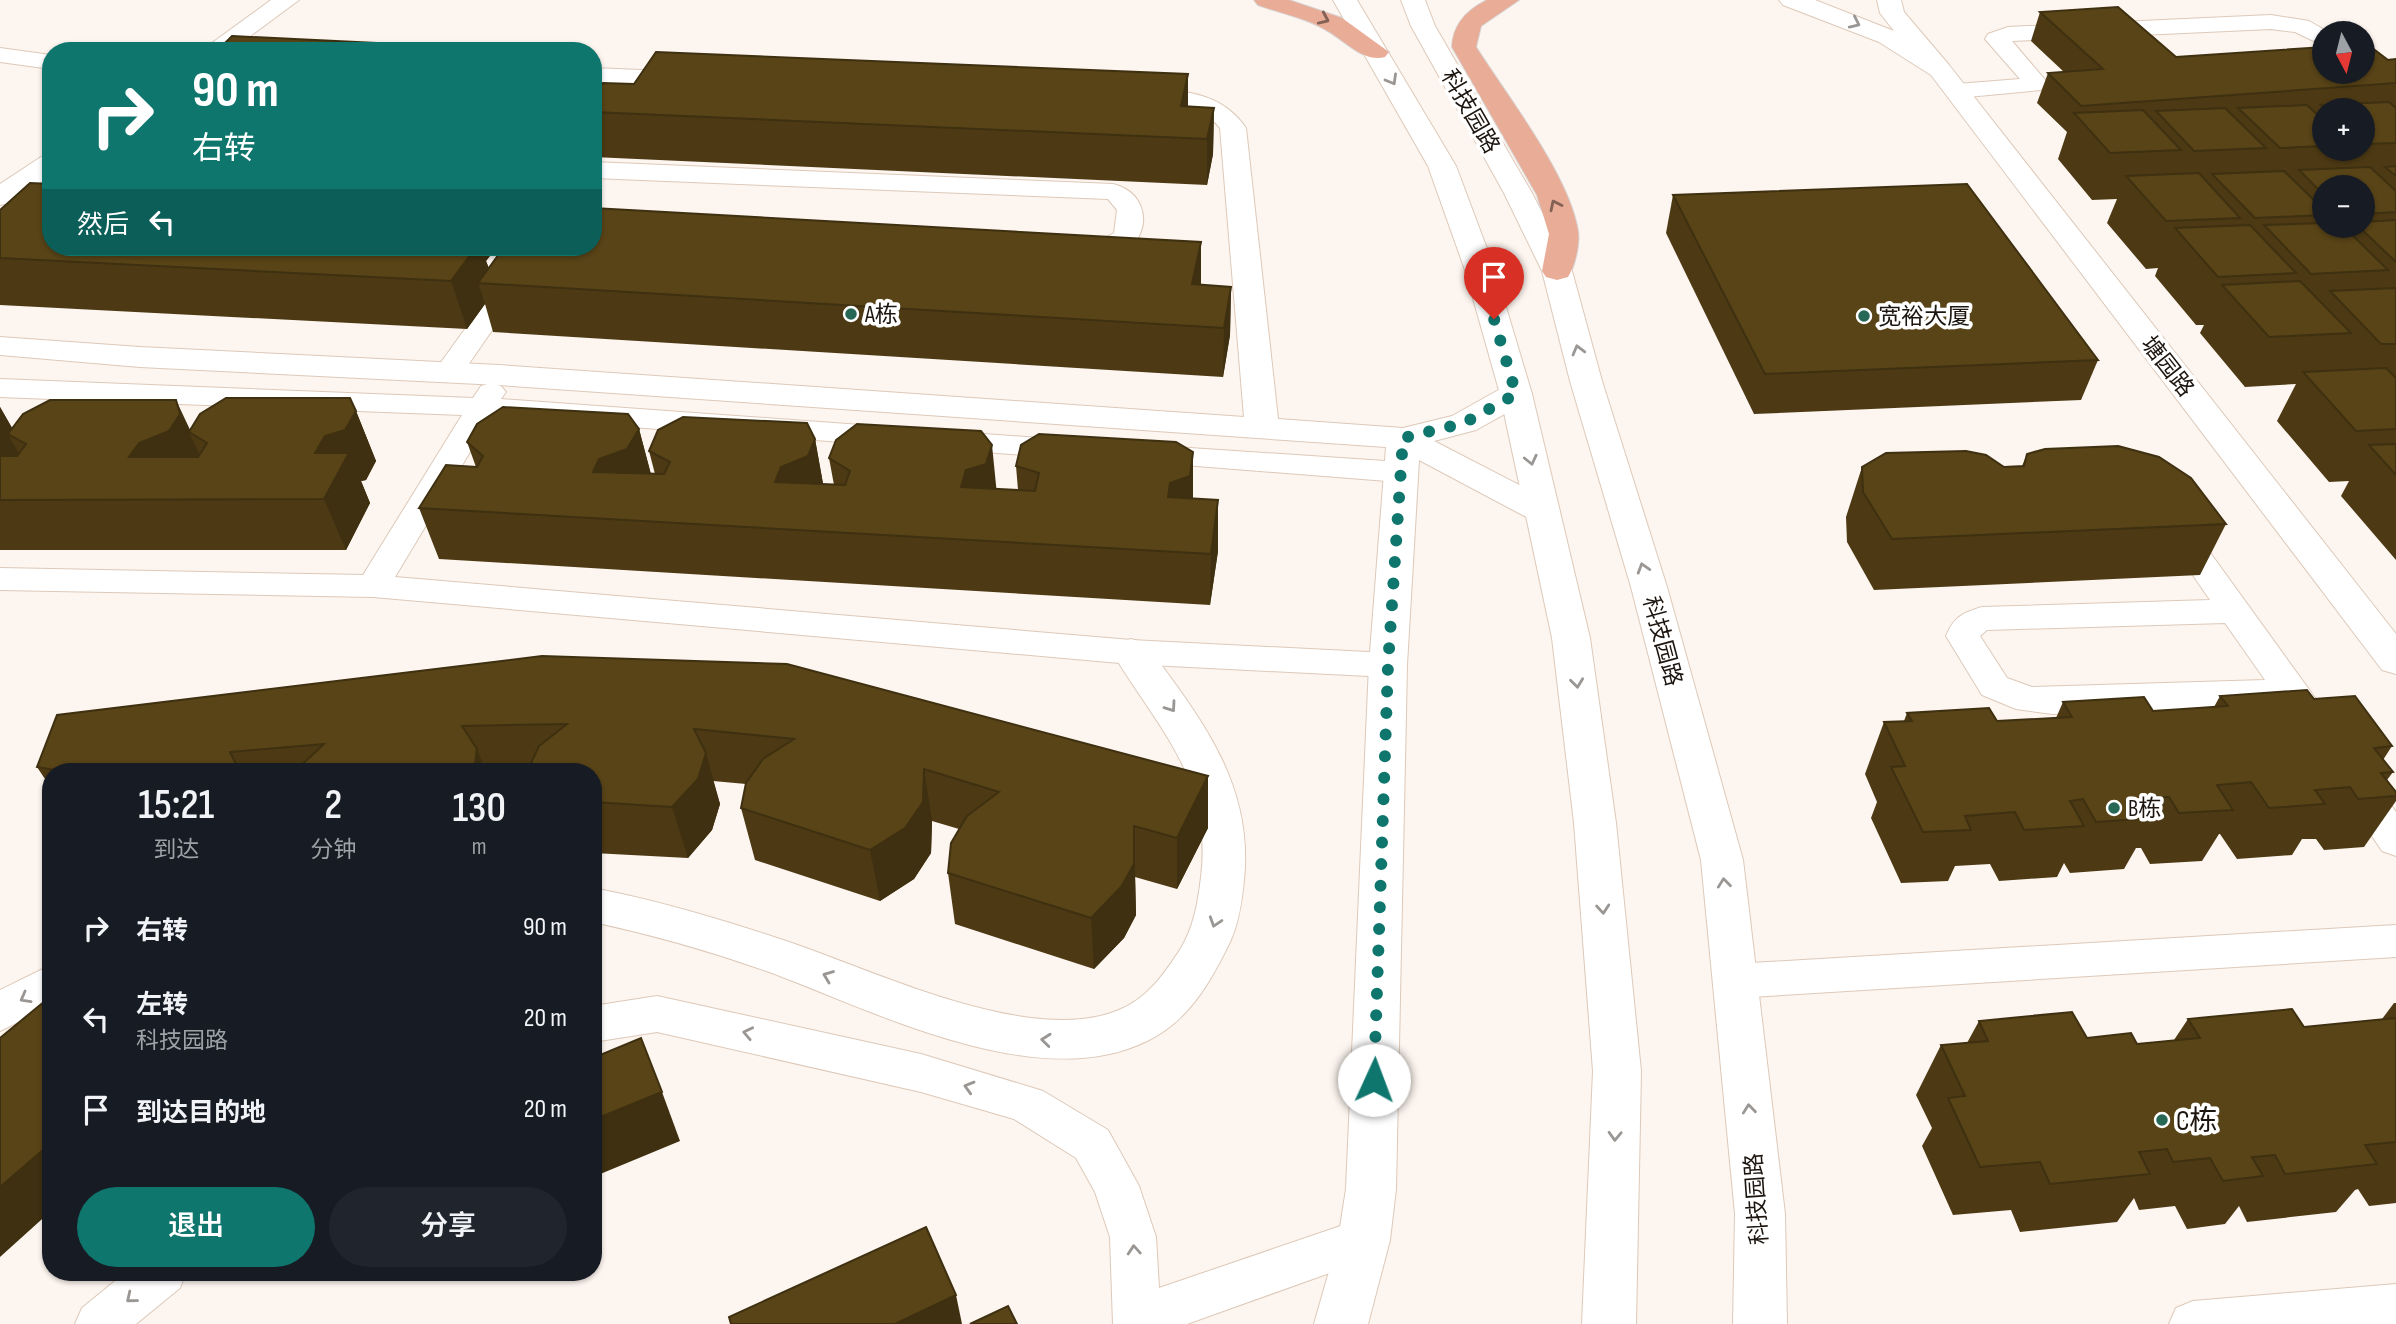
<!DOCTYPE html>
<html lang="zh">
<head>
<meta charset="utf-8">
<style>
	:root { --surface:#171b24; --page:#20242c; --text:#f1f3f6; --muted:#9ea1a6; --accent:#0f766e }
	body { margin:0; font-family:"Sofia Sans Condensed","Noto Sans SC",sans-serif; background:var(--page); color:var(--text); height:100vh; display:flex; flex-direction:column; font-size:26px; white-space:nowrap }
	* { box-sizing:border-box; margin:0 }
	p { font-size:23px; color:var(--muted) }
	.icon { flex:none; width:38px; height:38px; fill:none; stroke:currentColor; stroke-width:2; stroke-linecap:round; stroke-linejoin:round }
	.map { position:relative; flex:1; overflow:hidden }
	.side { position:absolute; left:42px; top:763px; width:560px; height:518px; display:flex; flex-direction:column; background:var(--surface); border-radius:28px; box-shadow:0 2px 5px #0004 }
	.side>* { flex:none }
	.hud { position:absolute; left:42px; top:42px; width:560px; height:214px; border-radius:28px; box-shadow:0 2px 5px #0004; background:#0f766e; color:#fff; overflow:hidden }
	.needle { width:46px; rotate:173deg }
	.buttons { position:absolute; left:2312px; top:21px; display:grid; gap:14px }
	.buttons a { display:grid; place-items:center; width:63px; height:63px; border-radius:50%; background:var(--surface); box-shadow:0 2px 5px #0004; font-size:35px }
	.pin { position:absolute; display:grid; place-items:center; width:60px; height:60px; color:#fff; margin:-72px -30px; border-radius:50% 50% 50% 0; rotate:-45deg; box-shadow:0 0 7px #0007 }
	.pin .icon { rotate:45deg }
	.me { position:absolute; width:77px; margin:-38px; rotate:2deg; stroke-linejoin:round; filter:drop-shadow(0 0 5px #0008) }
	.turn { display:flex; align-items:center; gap:24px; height:147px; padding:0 35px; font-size:32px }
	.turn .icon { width:91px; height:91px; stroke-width:2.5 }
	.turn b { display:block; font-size:49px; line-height:60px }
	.then { display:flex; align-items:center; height:66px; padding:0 35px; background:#0003; gap:14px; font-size:26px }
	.eta { display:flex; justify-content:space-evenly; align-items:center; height:119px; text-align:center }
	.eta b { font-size:42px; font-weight:600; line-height:49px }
	.primary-button { display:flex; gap:14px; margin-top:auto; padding:14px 35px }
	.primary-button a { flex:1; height:80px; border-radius:42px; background:var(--accent); color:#fff; font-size:28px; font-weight:600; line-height:80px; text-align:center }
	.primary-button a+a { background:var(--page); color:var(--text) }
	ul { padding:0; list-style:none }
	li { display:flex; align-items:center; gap:21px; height:91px; padding:0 35px }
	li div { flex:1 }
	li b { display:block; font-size:26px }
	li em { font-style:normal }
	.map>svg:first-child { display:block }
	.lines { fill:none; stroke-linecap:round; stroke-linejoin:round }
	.service-casing { stroke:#ddc9b9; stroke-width:2 }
	.minor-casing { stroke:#ddc9b9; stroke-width:2 }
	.secondary-casing { stroke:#ddc9b9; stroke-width:2 }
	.primary-casing { stroke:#d6d5d4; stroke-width:2 }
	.service { fill:#fff; fill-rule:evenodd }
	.minor { fill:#fff; fill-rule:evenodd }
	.secondary { fill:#fff; fill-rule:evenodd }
	.primary { fill:#e9ac97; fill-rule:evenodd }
	.wall { fill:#4d3a14; fill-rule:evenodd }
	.shaded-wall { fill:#3e3010 }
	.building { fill:#594417; stroke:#3e3010; stroke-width:2 }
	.oneway { stroke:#836154 }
	.oneway2 { stroke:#999693 }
	.route { stroke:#0f766e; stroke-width:12; stroke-dasharray:0 21.6 }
	.poi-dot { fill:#266756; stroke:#fff; stroke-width:2.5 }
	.labels { text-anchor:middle; stroke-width:7; stroke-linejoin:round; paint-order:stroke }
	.street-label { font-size:23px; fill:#1d1610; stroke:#fff }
	.poi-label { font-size:23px; fill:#1d1610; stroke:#fff; text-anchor:start }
	.near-poi-label { font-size:28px; fill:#1d1610; stroke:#fff; text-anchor:start }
</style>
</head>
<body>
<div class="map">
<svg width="2396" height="1324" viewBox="0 0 2396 1324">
	<rect width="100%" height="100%" fill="#fdf5ef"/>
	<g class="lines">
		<defs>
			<g id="service">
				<polygon points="2271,15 2309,21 2330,33 2324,33 2324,46 2295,32 2271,29 2012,41 2046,81 2041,90 1957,98 1949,96 1945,91 1949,86 1957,84 2020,79 1985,39 1988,34 2008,27"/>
				<polygon points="0,48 51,55 51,69 0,62"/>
				<path d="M593,162L1113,184C1141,191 1152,218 1135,243C1115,254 1097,266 1073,260L1069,254L1073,248L1093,245L1114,233L1117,210L1108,199L593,178Z"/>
				<polygon points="524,247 550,247 459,378 449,381 439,378 434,372"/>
				<polygon points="0,379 473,398 481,386 491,383 501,386 506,392 501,399 1068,440 1079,442 1083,449 1079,456 1068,458 491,417 395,577 1131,640 1388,653 1400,656 1406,665 1400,674 1388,677 1131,664 373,597 0,590 0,568 363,575 462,415 0,397"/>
				<polygon points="1145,445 1400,462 1411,465 1416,472 1411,479 1400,482 1134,461 1130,454 1134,447"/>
				<path d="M2177,519L2188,522L2331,720L2336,729L2331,738C2304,746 2296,725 2282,705L2052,714L2016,709L1982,695L1946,636C1954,617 1962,613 1982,607L2210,600L2161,529L2166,522ZM2225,623L2265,680L2032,687L2007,678L1980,636L1987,630Z"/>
				<polygon points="2356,770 2369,774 2396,812 2396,856 2382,851 2337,784 2343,774"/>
				<polygon points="2396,925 2396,957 1735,998 1720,993 1714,981 1720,969 1735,964"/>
				<polygon points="657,996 921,1054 1043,1091 1108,1130 1139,1186 1156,1237 1159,1288 1364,1218 1380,1225 1387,1240 1380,1255 1187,1324 1113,1324 1110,1237 1095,1192 1076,1158 1014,1119 921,1092 657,1032 593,1042 593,1006"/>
				<polygon points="126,1272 186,1272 180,1288 136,1324 75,1324 82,1308"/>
				<polygon points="2396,1284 2396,1324 2169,1324 2176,1308 2193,1301"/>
			</g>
			<g id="minor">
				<polygon points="271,0 299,0 230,51 201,51"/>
				<polygon points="1779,0 1815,0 1894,31 1880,13 1877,0 1901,0 1904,12 1949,65 2396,634 2396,674 2382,670 1931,75 1879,42 1783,5"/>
				<polygon points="593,68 689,72 698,75 702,80 698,85 689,88 593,84"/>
				<path d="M1137,89C1179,90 1220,90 1246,128L1278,419L1403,428L1452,416L1504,387L1516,384L1528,387L1532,394L1528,401L1476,430L1434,441L1554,503L1560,511L1554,519L1542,522L1530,519L1419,460L1407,665L1396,1189L1390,1240L1368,1324H1314L1338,1240L1346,1189L1369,665L1386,447L499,385L140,367L0,355V337L140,347L499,365L1244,417L1220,128C1197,98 1159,110 1128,103L1124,97L1128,91Z"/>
				<polygon points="51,155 51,176 10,203 0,205 0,184 41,157"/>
				<path d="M1131,639L1145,643C1199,716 1254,783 1244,880C1242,900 1239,923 1230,942C1211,981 1189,1021 1147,1041C1038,1095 876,1012 772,973C713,952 654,935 593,922V888C661,901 727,921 792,943C877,972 1032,1047 1119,1010C1148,998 1165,973 1181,948C1194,926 1198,902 1201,877C1213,778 1158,729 1112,652L1117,643Z"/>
				<polygon points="51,965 51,1006 0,1031 0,990"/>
			</g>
			<g id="secondary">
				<polygon points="1333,0 1357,0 1456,166 1495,270 1532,394 1590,638 1616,823 1641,1071 1636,1324 1582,1324 1593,1071 1574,823 1552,638 1500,394 1465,270 1428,166"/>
				<polygon points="1401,0 1425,0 1435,26 1532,193 1572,271 1602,381 1667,587 1743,860 1785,1214 1787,1324 1733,1324 1735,1214 1701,860 1631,587 1570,381 1542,271 1504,193 1411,26"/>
			</g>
			<g id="primary">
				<path d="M1254,0H1289L1342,18L1389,52L1385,57C1363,63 1345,40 1326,30C1306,18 1280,13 1258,5Z"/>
				<path d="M1487,0H1519L1481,26L1476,47C1507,96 1569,175 1578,231C1580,244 1575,266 1568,277L1557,280L1546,277L1542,271L1549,234L1537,195L1452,47C1453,24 1467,10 1487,0Z"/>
			</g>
		</defs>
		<use href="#service" class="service-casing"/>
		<use href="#minor" class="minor-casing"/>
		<use href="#secondary" class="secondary-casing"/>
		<use href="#primary" class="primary-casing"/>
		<use href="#service" class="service"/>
		<use href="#minor" class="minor"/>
		<use href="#secondary" class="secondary"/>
		<use href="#primary" class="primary"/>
	</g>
	<g class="wall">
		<path d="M2040,12L2176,57L2396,59V560L2341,496L2349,481L2329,482L2277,421L2296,384L2245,387L2200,333L2204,325H2196L2155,276L2158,268L2146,269L2107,223L2117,199L2092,200L2058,159L2067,132L2037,103L2048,73L2064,72L2031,41ZM2324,110H2362V149H2324ZM2324,187H2362V226H2324Z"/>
		<polygon points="593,57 600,86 1188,74 1188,106 1214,108 1213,154 1207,185 593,157"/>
		<polygon points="1673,195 2098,360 2081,400 1754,414 1666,233"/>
		<polygon points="0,210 51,247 491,247 493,252 486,261 489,268 1201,285 1231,287 1230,335 1223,377 493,332 485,304 467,329 0,305"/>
		<polygon points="0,407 12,428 190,430 356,411 376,461 366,480 361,481 370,503 346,550 0,550"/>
		<polygon points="639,429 651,474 655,474 649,451 815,439 823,484 834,485 829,458 996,489 1018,490 1016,466 1193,499 1218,500 1218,551 1210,605 439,559 419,508 476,467 467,442"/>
		<polygon points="2027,454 2226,524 2200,575 1874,590 1847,542 1846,517 1862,467 2022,466"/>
		<polygon points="542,656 1208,828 1177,889 1135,877 1136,915 1124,938 1094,969 955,924 948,873 959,829 932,821 931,853 914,879 880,901 755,860 741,808 746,784 713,781 720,804 712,830 688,858 593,853 593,772 51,772 51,788 37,767"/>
		<polygon points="2220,696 2314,699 2392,746 2383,760 2393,772 2387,780 2396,792 2396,801 2364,847 2324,850 2316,839 2302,839 2292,855 2237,859 2220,834 2219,834 2202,861 2150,864 2141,848 2136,848 2124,869 2070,873 2064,863 2057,877 1999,881 1990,864 1955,866 1948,881 1901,883 1871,818 1877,802 1865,774 1884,722 1904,721 1907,713 1997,721 2056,718 2063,702 2153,711 2214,707"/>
		<polygon points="2394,1003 2396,1003 2396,1203 2369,1206 2358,1189 2355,1190 2336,1212 2247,1222 2239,1206 2225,1224 2187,1229 2175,1206 2139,1210 2134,1198 2117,1222 2020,1232 2011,1210 1953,1215 1922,1146 1932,1128 1916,1095 1941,1045 1967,1043 1979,1021 2087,1038 2137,1044 2174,1040 2188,1019 2304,1027 2382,1019"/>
	</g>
	<g class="shaded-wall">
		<polygon points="593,57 603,98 593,112"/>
		<polygon points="1188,74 1188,119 1181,106"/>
		<polygon points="1214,108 1213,154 1207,185 1207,139"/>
		<polygon points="1201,242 1201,290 1192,284"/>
		<polygon points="454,247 491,247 493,252 486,261 494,284 478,283 485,304 467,329 451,281"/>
		<polygon points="1231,287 1230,335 1223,377 1224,328"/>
		<polygon points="176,400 192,434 189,432 204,464 129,457 139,443"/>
		<polygon points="0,407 19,440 8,434 27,468 0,489"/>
		<polygon points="356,411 376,461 366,480 361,481 370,503 346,550 324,499 315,453 325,436"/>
		<polygon points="639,429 652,479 593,472 599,459"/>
		<polygon points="815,439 824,489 775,482 781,467"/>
		<polygon points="992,445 997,495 961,487 966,470"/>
		<polygon points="1193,452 1193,503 1168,497 1170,483"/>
		<polygon points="1218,500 1218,551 1210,605 1211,554"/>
		<polygon points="477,749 486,772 474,772"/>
		<polygon points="706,753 720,804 712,830 688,858 672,807"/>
		<polygon points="924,769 932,821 931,853 914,879 880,901 870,850"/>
		<polygon points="1208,776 1208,828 1177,889 1177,838"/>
		<polygon points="1134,826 1136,915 1124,938 1094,969 1091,918"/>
		<polygon points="593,1040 608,1083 593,1089"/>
		<polygon points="662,1092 680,1141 593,1177 593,1120"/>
		<polygon points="51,1143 51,1211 0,1257 0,1187"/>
		<polygon points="956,1295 962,1324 895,1324"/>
	</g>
	<g class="building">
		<polygon points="2118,7 2176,57 2324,47 2324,72 2362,72 2362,44 2367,44 2388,60 2396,59 2396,83 2081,106 2048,73 2103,69 2040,12"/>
		<polygon points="232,36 541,51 217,51"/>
		<polygon points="656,52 1188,74 1181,106 1214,108 1207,139 593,112 593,95 603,83 634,84"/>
		<polygon points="2389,102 2396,108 2396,143 2365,144 2362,142 2362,110 2327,110 2321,105"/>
		<polygon points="2307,105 2324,121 2324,146 2280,148 2238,108"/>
		<polygon points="2225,108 2266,148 2194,151 2156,111"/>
		<polygon points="2143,110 2181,150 2110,153 2074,113"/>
		<polygon points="2396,166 2396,176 2385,167"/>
		<polygon points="2370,167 2396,191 2396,212 2362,214 2362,187 2324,187 2324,195 2299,170"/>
		<polygon points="2284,171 2324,210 2324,215 2255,218 2212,174"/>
		<polygon points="2199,173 2240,218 2166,221 2126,176"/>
		<polygon points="30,183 51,184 51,247 476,247 451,281 0,258 0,210"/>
		<polygon points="1967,184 2098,360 1765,374 1673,195"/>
		<polygon points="593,208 1201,242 1192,284 1231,287 1224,328 478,283 504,247 540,248 541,247 593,247"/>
		<polygon points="2396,220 2396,262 2358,226 2362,226 2362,222"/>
		<polygon points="2324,223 2324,226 2343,226 2388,270 2311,274 2264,225"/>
		<polygon points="2250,225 2296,273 2218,277 2175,228"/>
		<polygon points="2300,281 2351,333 2269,337 2222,285"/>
		<polygon points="2396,288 2396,344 2381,344 2330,291"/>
		<polygon points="2386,368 2396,378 2396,429 2356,431 2303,372"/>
		<polygon points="226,398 350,398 356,411 345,430 325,436 315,453 349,453 324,499 0,500 0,456 17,456 26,444 8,434 23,414 50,400 176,400 180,414 169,431 139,443 129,457 198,457 207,443 189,432 200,414"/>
		<polygon points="503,407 628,414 639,429 627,449 599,459 593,472 664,474 670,462 649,451 658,430 683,417 807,423 815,439 808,456 781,467 775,482 845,485 850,471 829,458 836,440 857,424 981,431 992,445 986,464 966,470 961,487 1035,491 1039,473 1016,466 1021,445 1039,434 1176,442 1193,452 1190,476 1170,483 1168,497 1218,500 1211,554 419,508 446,465 477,467 483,456 467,442 477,424"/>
		<polygon points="2396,444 2396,475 2369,445"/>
		<polygon points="2118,446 2159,457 2191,478 2226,524 1892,539 1863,492 1862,467 1886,453 1966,451 1986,455 2004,467 2024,466 2027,454 2045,449"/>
		<polygon points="542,656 787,664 1208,776 1177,838 1134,826 1134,864 1121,887 1091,918 948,873 951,843 967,816 999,792 924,769 923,802 905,828 870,850 741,808 746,783 763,759 794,739 694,729 706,753 698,779 672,807 593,802 593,772 527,772 539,746 567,724 462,726 477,749 474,772 294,772 324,744 230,752 240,772 67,772 37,767 57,715"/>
		<polygon points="2307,690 2314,699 2355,696 2392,746 2374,748 2393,772 2381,773 2396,792 2396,796 2358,799 2350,787 2315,790 2325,804 2269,808 2251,782 2217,785 2233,810 2179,813 2169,797 2140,798 2153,818 2096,822 2083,799 2070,801 2084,826 2024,830 2015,812 1965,816 1971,830 1923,832 1891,767 1905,766 1884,722 1912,721 1907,713 1989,708 1997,721 2072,717 2063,702 2144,697 2153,711 2228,706 2220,696"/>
		<polygon points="51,812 51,853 49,854 43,831"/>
		<polygon points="51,996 51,1143 0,1187 0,1038"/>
		<polygon points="2292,1009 2304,1027 2396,1018 2396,1142 2365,1145 2377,1164 2285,1174 2275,1155 2252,1157 2263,1176 2223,1181 2210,1158 2173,1162 2167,1149 2139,1152 2150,1174 2050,1184 2040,1162 1980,1167 1948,1098 1965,1096 1941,1045 1988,1041 1979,1021 2072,1012 2087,1038 2131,1033 2137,1044 2200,1038 2188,1019"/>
		<polygon points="641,1038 662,1092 593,1120 593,1058"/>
		<polygon points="926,1227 956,1295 895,1324 731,1324 729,1317"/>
		<polygon points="1008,1306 1017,1324 970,1324"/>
	</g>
	<defs><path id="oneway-chevron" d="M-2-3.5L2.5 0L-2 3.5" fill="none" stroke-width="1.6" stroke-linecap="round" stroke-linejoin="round" transform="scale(1.75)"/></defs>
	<g class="oneway">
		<use href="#oneway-chevron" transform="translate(1324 19) rotate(24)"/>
		<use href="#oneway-chevron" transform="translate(1555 205) rotate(-116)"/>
	</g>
	<g class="oneway2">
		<use href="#oneway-chevron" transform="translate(1855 23) rotate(25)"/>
		<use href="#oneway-chevron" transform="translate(1392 80) rotate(60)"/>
		<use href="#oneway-chevron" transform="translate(1578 350) rotate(-105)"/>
		<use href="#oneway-chevron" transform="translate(1531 460) rotate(77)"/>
		<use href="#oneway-chevron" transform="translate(1643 568) rotate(-107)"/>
		<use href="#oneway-chevron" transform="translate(1577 683) rotate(83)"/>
		<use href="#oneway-chevron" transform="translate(1171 707) rotate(55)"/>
		<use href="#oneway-chevron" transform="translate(1724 883) rotate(-96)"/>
		<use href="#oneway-chevron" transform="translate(1603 909) rotate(85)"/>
		<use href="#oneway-chevron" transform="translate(1215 922) rotate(108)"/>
		<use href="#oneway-chevron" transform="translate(828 976) rotate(-159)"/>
		<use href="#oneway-chevron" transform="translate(25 998) rotate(151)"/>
		<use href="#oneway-chevron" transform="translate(748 1033) rotate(-168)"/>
		<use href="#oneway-chevron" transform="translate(1046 1040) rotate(-174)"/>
		<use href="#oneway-chevron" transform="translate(969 1087) rotate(-164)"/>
		<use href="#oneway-chevron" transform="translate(1749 1109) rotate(-96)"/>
		<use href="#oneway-chevron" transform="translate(1615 1136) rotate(92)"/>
		<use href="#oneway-chevron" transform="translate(1134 1250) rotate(-94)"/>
		<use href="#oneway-chevron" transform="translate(131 1298) rotate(141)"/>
	</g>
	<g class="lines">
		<polyline class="route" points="1374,1080 1388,665 1403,438 1464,423 1516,394 1494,319"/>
	</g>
	<g class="poi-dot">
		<circle cx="851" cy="314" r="7"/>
		<circle cx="1864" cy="316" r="7"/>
		<circle cx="2114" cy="808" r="7"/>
		<circle cx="2162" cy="1120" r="7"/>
	</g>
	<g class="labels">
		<g class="street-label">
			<text transform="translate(1471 111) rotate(60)" y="8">科技园路</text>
			<text transform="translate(2168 366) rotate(52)" y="8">塘园路</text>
			<text transform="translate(1663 641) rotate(75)" y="8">科技园路</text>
			<text transform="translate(1756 1199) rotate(-94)" y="8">科技园路</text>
		</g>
		<g class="poi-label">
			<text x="865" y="322">A栋</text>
			<text x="1878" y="324">宽裕大厦</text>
			<text x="2128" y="816">B栋</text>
		</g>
		<g class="near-poi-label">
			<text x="2176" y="1130">C栋</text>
		</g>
	</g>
</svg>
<div class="buttons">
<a><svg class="needle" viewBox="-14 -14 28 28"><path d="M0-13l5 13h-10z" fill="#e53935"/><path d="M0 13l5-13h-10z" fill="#9ea1a6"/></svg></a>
<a>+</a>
<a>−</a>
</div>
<div class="pin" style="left:1494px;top:319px;background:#d93025"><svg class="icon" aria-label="arrive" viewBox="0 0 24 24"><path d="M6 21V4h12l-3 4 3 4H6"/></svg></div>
<svg class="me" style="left:1374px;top:1080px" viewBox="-20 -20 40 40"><circle r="19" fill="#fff"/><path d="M0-13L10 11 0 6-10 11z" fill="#0f766e"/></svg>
<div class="hud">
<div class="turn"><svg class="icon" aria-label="right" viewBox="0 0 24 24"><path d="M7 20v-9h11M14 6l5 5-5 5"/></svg><div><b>90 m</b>右转</div></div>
<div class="then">然后<svg class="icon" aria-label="left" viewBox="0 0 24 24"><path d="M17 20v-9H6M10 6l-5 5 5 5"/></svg></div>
</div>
<section class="side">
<div class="eta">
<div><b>15:21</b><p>到达</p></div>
<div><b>2</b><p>分钟</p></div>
<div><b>130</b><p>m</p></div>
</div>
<ul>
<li><svg class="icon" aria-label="right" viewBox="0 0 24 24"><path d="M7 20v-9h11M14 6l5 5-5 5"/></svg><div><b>右转</b></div><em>90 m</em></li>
<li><svg class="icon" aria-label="left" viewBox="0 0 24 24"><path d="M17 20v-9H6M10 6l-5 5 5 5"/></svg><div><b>左转</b><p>科技园路</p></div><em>20 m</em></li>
<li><svg class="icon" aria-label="arrive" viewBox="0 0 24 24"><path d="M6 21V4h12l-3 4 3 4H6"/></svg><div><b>到达目的地</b></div><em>20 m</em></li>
</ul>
<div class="primary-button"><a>退出</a><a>分享</a></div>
</section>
</div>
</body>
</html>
